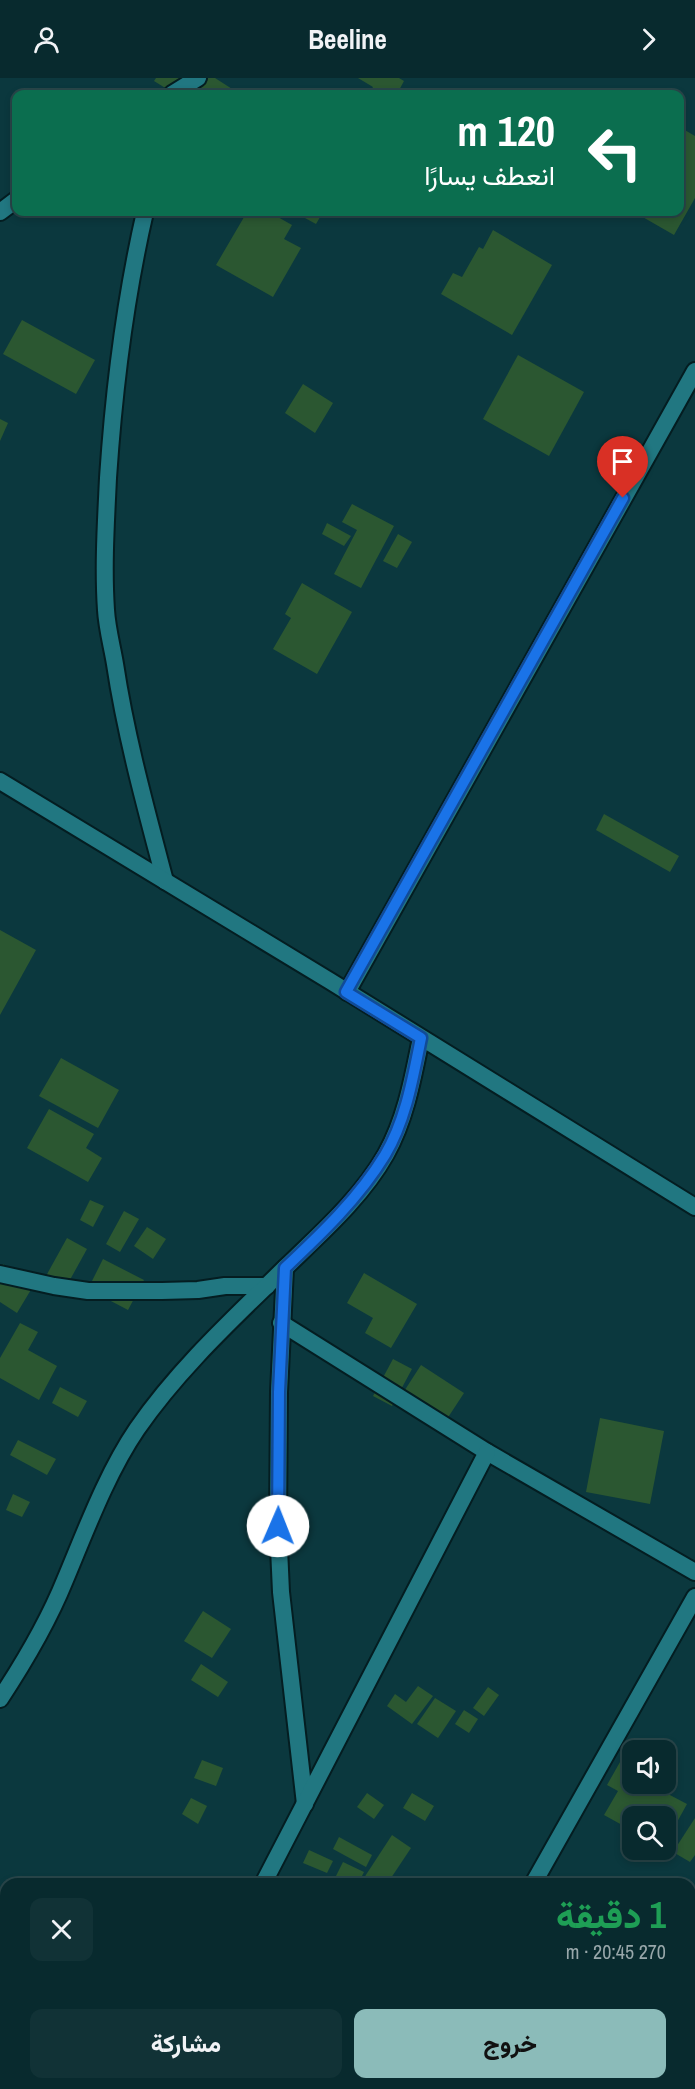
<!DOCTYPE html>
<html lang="ar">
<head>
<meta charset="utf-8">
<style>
	:root { --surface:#082a2e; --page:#113236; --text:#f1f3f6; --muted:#98a7aa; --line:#29464a; --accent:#8bbbb9 }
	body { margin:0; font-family:"Archivo Narrow",Vazirmatn,sans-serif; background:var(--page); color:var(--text); direction:rtl; height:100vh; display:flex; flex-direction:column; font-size:22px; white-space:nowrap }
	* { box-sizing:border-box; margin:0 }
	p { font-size:20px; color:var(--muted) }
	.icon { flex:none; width:33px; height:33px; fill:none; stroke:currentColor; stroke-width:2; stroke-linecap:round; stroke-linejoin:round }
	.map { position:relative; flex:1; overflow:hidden; direction:ltr }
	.panel { position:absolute; left:0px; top:1800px; width:696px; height:212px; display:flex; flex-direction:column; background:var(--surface); border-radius:18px 18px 0 0; box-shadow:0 3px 9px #0003,0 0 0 2px var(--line); direction:rtl }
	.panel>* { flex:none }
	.guide { position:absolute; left:12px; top:12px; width:672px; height:126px; border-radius:12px; box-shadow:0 3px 9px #0003,0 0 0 2px var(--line); direction:rtl; background:#0b6e4f; color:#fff; overflow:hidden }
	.buttons { position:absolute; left:622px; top:1662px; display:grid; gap:12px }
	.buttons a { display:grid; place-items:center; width:54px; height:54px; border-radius:12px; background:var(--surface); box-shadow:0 3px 9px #0003,0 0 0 2px var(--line); font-size:30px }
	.pin { position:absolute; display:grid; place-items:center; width:51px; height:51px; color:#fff; margin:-62px -26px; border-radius:50% 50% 50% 0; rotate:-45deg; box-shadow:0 0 6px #0007 }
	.pin .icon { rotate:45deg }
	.me { position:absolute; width:66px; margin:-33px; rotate:1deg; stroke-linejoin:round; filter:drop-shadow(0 0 4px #0008) }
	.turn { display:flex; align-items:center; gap:21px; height:126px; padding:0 30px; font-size:27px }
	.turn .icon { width:78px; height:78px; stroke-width:2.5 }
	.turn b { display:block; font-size:42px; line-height:51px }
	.round { display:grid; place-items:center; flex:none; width:63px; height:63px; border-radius:12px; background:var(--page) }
	.head { display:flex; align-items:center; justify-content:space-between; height:102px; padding:0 30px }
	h1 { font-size:36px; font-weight:800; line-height:45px; color:#1e9e55 }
	.primary-button { display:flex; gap:12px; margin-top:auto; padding:12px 30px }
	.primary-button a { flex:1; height:69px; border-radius:12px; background:var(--accent); color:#111; font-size:24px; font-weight:800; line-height:69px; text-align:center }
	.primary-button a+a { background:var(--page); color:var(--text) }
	header { display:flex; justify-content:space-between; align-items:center; height:78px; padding:0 30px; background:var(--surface); font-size:27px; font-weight:800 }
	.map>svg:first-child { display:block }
	.building { fill:#2b5731 }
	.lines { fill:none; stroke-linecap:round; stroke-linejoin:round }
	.minor-casing { stroke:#041d21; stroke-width:20 }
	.tertiary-casing { stroke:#041d21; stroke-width:20 }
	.minor { stroke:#217781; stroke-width:16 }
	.tertiary { stroke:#217781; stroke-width:16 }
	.route-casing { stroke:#114b97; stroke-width:15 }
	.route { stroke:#1a73e8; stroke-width:10 }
</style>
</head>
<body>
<header><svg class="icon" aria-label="forward" viewBox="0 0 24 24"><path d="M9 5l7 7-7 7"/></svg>Beeline<svg class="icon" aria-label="person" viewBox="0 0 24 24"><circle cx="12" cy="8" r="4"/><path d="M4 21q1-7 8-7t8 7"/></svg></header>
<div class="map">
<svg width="695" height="2011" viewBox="0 0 695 2011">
	<rect width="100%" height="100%" fill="#0b383e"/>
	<g class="building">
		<polygon points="156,0 215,0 240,16 175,16 154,3"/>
		<polygon points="358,0 399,0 404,3 397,16 369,16 373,9"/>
		<polygon points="683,51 695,58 695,120 674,157 634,134 680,134 680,56"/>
		<polygon points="247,134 269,134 292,147 284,161 301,170 273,219 216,187"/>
		<polygon points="294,134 323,134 316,146"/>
		<polygon points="493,152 552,187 512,257 441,216 453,195 462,199 479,169 483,171"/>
		<polygon points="22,242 95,282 76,316 3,276"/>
		<polygon points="518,277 584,314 549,378 483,341"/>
		<polygon points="303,306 333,325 315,355 285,335"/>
		<polygon points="0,341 8,345 0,363"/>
		<polygon points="352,426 394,448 361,510 334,496 357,452 342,444"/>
		<polygon points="327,445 351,458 344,468 322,456"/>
		<polygon points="398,456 412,464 397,490 383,483"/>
		<polygon points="302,505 352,534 317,596 273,571 291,540 285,536"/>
		<polygon points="604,736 679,778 670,794 596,752"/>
		<polygon points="0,852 36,872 0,937"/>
		<polygon points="61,980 119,1012 98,1050 39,1018"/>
		<polygon points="49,1031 94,1056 86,1070 102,1080 88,1104 27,1070"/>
		<polygon points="90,1122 104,1128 93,1149 80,1142"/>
		<polygon points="124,1133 139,1141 120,1174 106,1166"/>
		<polygon points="147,1149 166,1161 153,1181 134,1168"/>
		<polygon points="67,1160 87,1171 66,1209 46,1198"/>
		<polygon points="103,1181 144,1202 128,1232 88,1211"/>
		<polygon points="3,1186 35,1205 17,1235 0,1224 0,1192"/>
		<polygon points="364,1195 417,1226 391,1270 365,1255 373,1240 347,1225"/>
		<polygon points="20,1245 38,1254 28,1272 57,1288 39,1322 0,1300 0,1280"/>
		<polygon points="393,1281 412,1291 392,1328 373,1318"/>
		<polygon points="421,1287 464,1315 443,1347 401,1318"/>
		<polygon points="60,1309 87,1323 78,1339 52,1325"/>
		<polygon points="600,1340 664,1353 650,1426 586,1414"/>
		<polygon points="18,1362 56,1381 47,1397 10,1377"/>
		<polygon points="13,1416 30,1424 22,1439 6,1432"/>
		<polygon points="203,1533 231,1551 212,1580 184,1563"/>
		<polygon points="201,1586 228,1604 218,1619 191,1602"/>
		<polygon points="418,1608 433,1618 412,1646 387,1628 395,1616 406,1624"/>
		<polygon points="488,1609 499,1617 484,1638 473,1630"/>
		<polygon points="435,1620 456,1633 438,1660 417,1646"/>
		<polygon points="464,1632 478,1641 469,1655 455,1646"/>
		<polygon points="624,1677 633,1682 633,1706 649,1706 687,1726 666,1764 666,1738 633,1738 633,1753 604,1737 618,1713 607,1707"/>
		<polygon points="202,1682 223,1690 216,1708 194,1700"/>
		<polygon points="367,1715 384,1727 374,1741 357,1729"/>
		<polygon points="412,1715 434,1728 425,1743 403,1730"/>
		<polygon points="191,1720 207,1728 198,1746 182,1736"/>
		<polygon points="695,1740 695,1777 690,1784 673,1774"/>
		<polygon points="392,1757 411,1770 387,1806 360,1806"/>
		<polygon points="339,1759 372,1777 366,1789 333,1771"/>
		<polygon points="309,1772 333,1783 327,1795 303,1785"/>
		<polygon points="343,1784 364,1794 358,1806 332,1806"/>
		<polygon points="3,1923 6,1925 6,1951 0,1948 0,1928"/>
	</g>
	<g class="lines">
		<defs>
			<g id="minor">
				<polyline points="172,16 198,0"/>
				<polyline points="0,134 16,122"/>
				<path d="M145,134C125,221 114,310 108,400C106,443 103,488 106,532C107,550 112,568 115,586C126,659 146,731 165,803"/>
				<polyline points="347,914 695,293"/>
				<polyline points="285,1190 279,1314 278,1448 281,1514 305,1726"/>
				<polyline points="0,1196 54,1208 88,1213 162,1213 198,1212 225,1208 267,1208"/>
				<polyline points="281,1245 487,1374 695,1494"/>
				<path d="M0,1621C25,1583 48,1544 65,1502C86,1452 107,1395 137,1351C179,1290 235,1239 287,1188C322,1154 362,1119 386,1076C406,1040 413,999 421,960"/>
				<polyline points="263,1806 487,1374"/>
				<polyline points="533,1806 695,1519"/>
				<polyline points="532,2006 539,2011"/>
				<polyline points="70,2011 82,2006"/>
				<polyline points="156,2011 159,2006"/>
				<polyline points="420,2011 423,2006"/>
				<polyline points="694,2011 695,2009"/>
			</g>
			<polyline id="tertiary" points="0,703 330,903 695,1129"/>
		</defs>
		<use href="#minor" class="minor-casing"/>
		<use href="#tertiary" class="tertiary-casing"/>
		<use href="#minor" class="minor"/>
		<use href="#tertiary" class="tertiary"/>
	</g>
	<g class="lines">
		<defs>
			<path id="route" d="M278,1448L279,1314L285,1190C321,1156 359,1120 385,1077C406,1042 413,999 421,960L346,914L623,420"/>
		</defs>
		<use href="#route" class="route-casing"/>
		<use href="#route" class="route"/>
	</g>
</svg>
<div class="buttons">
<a><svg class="icon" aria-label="sound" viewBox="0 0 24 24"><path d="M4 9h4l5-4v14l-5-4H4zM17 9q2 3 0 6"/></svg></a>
<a><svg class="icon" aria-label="search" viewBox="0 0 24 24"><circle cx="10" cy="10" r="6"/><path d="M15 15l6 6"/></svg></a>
</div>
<div class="pin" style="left:623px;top:420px;background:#d93025"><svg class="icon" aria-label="arrive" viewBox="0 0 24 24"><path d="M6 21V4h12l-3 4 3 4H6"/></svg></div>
<svg class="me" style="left:278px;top:1448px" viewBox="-20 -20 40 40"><circle r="19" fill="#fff"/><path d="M0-13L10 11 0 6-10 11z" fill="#1a73e8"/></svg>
<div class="guide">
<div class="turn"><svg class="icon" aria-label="left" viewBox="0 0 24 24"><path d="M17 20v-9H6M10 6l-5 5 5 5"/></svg><div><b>120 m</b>انعطف يسارًا</div></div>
</div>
<section class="panel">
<div class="head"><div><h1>1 دقيقة</h1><p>270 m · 20:45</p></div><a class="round"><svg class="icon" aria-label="close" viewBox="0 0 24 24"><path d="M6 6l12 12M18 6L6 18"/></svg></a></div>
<div class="primary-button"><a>خروج</a><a>مشاركة</a></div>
</section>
</div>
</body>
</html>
